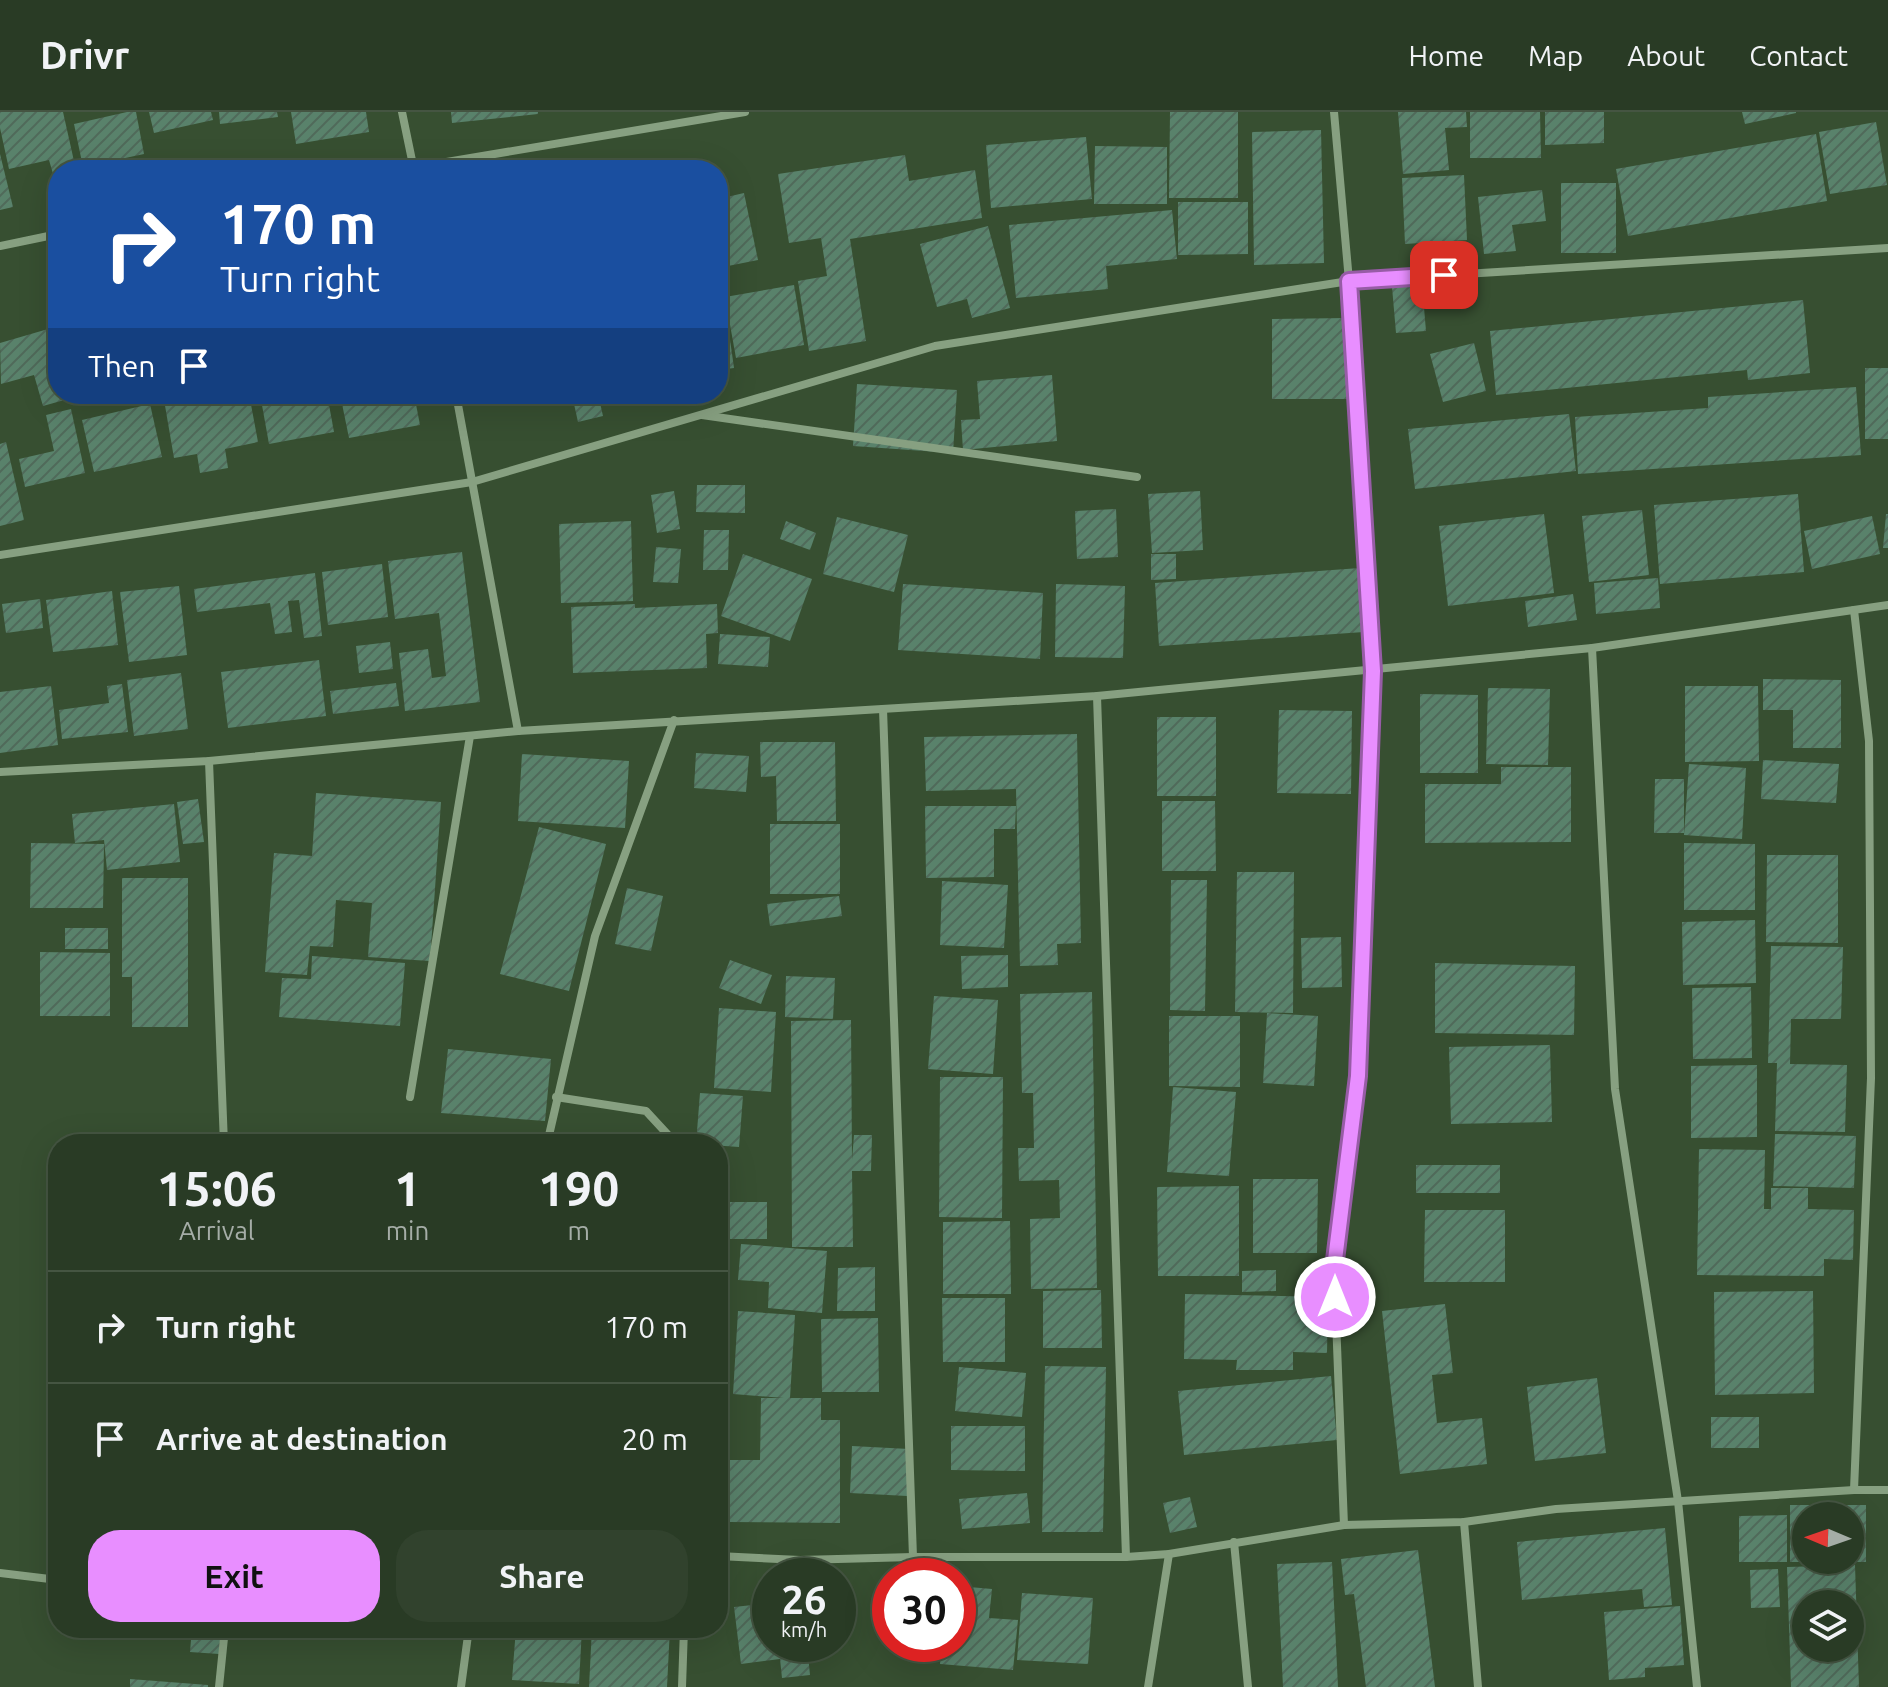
<!DOCTYPE html>
<html lang="en">
<head>
<meta charset="utf-8">
<style>
	:root { --surface:#293b25; --page:#31422d; --text:#f1f3f6; --muted:#a5ada7; --line:#455542; --accent:#e88eff }
	body { margin:0; font-family:Ubuntu,sans-serif; background:var(--page); color:var(--text); height:100vh; display:flex; flex-direction:column; font-size:30px; white-space:nowrap }
	* { box-sizing:border-box; margin:0 }
	p { font-size:26px; color:var(--muted) }
	.icon { flex:none; width:44px; height:44px; fill:none; stroke:currentColor; stroke-width:2; stroke-linecap:round; stroke-linejoin:round }
	.map { position:relative; flex:1; overflow:hidden }
	.sheet { position:absolute; left:48px; top:1022px; width:680px; height:504px; display:flex; flex-direction:column; background:var(--surface); border-radius:32px; box-shadow:0 8px 32px #0002,0 0 0 2px var(--line) }
	.sheet>* { flex:none }
	.guide { position:absolute; left:48px; top:48px; width:680px; height:244px; border-radius:32px; box-shadow:0 8px 32px #0002,0 0 0 2px var(--line); background:#1a4fa0; color:#fff; overflow:hidden }
	.needle { width:52px; rotate:272deg }
	.controls { position:absolute; left:1792px; top:1390px; display:grid; gap:16px }
	.controls a { display:grid; place-items:center; width:72px; height:72px; border-radius:50%; background:var(--surface); box-shadow:0 8px 32px #0002,0 0 0 2px var(--line); font-size:40px }
	.speed { position:absolute; left:752px; top:1446px; display:flex; gap:16px; font-size:40px; font-weight:700; text-align:center }
	.speed>* { display:grid; place-content:center; width:104px; height:104px; border-radius:50%; background:var(--surface); box-shadow:0 8px 32px #0002,0 0 0 2px var(--line); line-height:1 }
	.speed small { font-size:20px; font-weight:400 }
	.speed .limit { border:12px solid #d22; background:#fff; color:#111 }
	.pin { position:absolute; display:grid; place-items:center; width:68px; height:68px; color:#fff; margin:-34px; border-radius:16px; box-shadow:0 4px 12px #0006 }
	.me { position:absolute; width:88px; margin:-44px; rotate:0deg; stroke-linejoin:round; filter:drop-shadow(0 0 6px #0008) }
	.turn { display:flex; align-items:center; gap:28px; height:168px; padding:0 40px; font-size:36px }
	.turn .icon { width:104px; height:104px; stroke-width:2.5 }
	.turn b { display:block; font-size:56px; line-height:68px }
	.then { display:flex; align-items:center; height:76px; padding:0 40px; background:#0003; gap:16px; font-size:30px }
	.eta { display:flex; justify-content:space-evenly; align-items:center; height:136px; text-align:center }
	.eta b { font-size:48px; font-weight:700; line-height:56px }
	.button { display:flex; gap:16px; margin-top:auto; padding:16px 40px }
	.button a { flex:1; height:92px; border-radius:32px; background:var(--accent); color:#111; font-size:32px; font-weight:700; line-height:92px; text-align:center }
	.button a+a { background:var(--page); color:var(--text) }
	ul { padding:0; list-style:none }
	li { display:flex; align-items:center; gap:24px; height:112px; padding:0 40px; border-top:2px solid var(--line) }
	li div { flex:1 }
	li b { display:block; font-size:30px }
	li em { font-style:normal }
	header { display:flex; align-items:center; gap:48px; box-sizing:border-box; height:112px; padding:0 40px; background:var(--surface); border-bottom:2px solid var(--line) }
	header strong { font-size:38px }
	nav { display:flex; gap:44px; margin-inline-start:auto; font-size:28px }
	.map>svg:first-child { display:block }
	.building { fill:url(#building-hatch); fill-rule:evenodd }
	.lines { fill:none; stroke-linecap:round; stroke-linejoin:round }
	.street { stroke:#87a081; stroke-width:8 }
	.route-casing { stroke:#975ca6; stroke-width:20 }
	.route { stroke:#e88eff; stroke-width:14 }
</style>
</head>
<body>
<header>
<strong>Drivr</strong>
<nav><a>Home</a><a>Map</a><a>About</a><a>Contact</a></nav>
</header>
<div class="map">
<svg width="1888" height="1575" viewBox="0 0 1888 1575">
	<defs>
		<pattern id="building-hatch" width="6" height="6" patternUnits="userSpaceOnUse" patternTransform="scale(2)"><rect width="6" height="6" fill="#59826b"/><path d="M-1 1l2-2M0 6l6-6M5 7l2-2" fill="none" stroke="#506a5a"/></pattern>
	</defs>
	<rect width="100%" height="100%" fill="#374f31"/>
	<g class="building">
		<polygon points="0,0 63,0 76,58 58,58 58,79 49,48 9,57 0,16"/>
		<polygon points="127,0 136,0 144,42 83,55 74,12"/>
		<polygon points="149,0 211,0 213,8 154,21"/>
		<polygon points="219,0 277,0 278,5 220,12"/>
		<polygon points="291,0 366,0 369,20 296,32"/>
		<polygon points="451,0 538,0 538,2 452,11"/>
		<polygon points="1170,0 1238,0 1238,86 1169,86"/>
		<polygon points="1398,0 1466,0 1467,15 1445,16 1449,58 1403,62"/>
		<polygon points="1470,0 1540,0 1541,46 1470,46"/>
		<polygon points="1545,0 1604,0 1604,31 1545,33"/>
		<polygon points="1742,0 1796,0 1796,1 1745,12"/>
		<polygon points="1876,10 1887,73 1830,82 1819,20"/>
		<polygon points="1321,18 1324,151 1254,153 1252,20"/>
		<polygon points="1816,22 1827,89 1628,124 1616,57"/>
		<polygon points="1086,25 1092,87 991,96 986,33"/>
		<polygon points="1095,34 1167,35 1167,92 1094,92"/>
		<polygon points="0,42 13,95 0,98"/>
		<polygon points="905,43 909,69 975,58 982,106 850,127 866,229 809,239 798,169 827,164 821,126 789,131 778,62"/>
		<polygon points="1464,63 1467,128 1405,132 1402,66"/>
		<rect x="1561" y="71" width="55" height="70"/>
		<polygon points="1542,78 1546,109 1512,113 1516,139 1484,142 1478,85"/>
		<polygon points="744,81 758,148 718,156 718,87"/>
		<polygon points="1178,90 1248,90 1248,142 1178,143"/>
		<polygon points="1172,98 1177,147 1106,154 1108,177 1016,186 1009,113"/>
		<polygon points="988,114 1010,196 972,206 967,187 937,195 920,132"/>
		<polygon points="1422,172 1426,219 1396,221 1392,175"/>
		<polygon points="794,173 804,233 736,246 725,185"/>
		<polygon points="1803,188 1810,261 1748,268 1747,258 1496,283 1490,219"/>
		<polygon points="726,199 734,256 718,258 718,200"/>
		<polygon points="1347,206 1347,287 1272,287 1272,207"/>
		<polygon points="48,217 58,251 58,282 67,282 68,287 43,294 34,263 1,272 0,231"/>
		<polygon points="1474,231 1486,279 1443,290 1430,242"/>
		<rect x="1865" y="256" width="23" height="71"/>
		<polygon points="1052,263 1057,329 963,338 961,308 980,307 977,269"/>
		<polygon points="857,272 957,278 953,341 853,334"/>
		<polygon points="1856,275 1861,343 1578,362 1575,305 1708,296 1708,285"/>
		<polygon points="163,282 249,282 258,330 225,337 228,356 200,361 197,342 174,346"/>
		<polygon points="260,282 327,282 334,320 269,332"/>
		<polygon points="340,282 414,282 420,313 349,326"/>
		<polygon points="513,282 537,282 537,283 514,288"/>
		<polygon points="598,282 603,304 578,310 572,283"/>
		<polygon points="150,292 162,345 94,360 82,308"/>
		<polygon points="71,297 85,361 25,375 19,347 54,339 46,303"/>
		<polygon points="1569,302 1576,359 1415,377 1408,317"/>
		<polygon points="6,330 24,408 0,414 0,332"/>
		<polygon points="697,373 745,373 745,401 696,400"/>
		<polygon points="674,379 680,417 657,421 651,383"/>
		<polygon points="1200,379 1203,438 1152,441 1148,382"/>
		<polygon points="1798,382 1804,460 1660,472 1654,393"/>
		<polygon points="1116,397 1118,445 1077,447 1075,399"/>
		<polygon points="1642,398 1649,463 1589,470 1582,404"/>
		<polygon points="1544,402 1554,481 1448,494 1439,414"/>
		<polygon points="1886,402 1888,402 1888,436 1883,436"/>
		<polygon points="1872,404 1880,442 1812,457 1804,419"/>
		<polygon points="837,405 908,423 894,480 823,462"/>
		<polygon points="631,409 633,489 561,491 559,412"/>
		<polygon points="786,409 816,421 810,438 780,427"/>
		<polygon points="704,418 729,418 728,458 703,458"/>
		<polygon points="656,435 681,437 678,471 653,470"/>
		<polygon points="462,440 480,590 405,599 399,541 428,537 432,566 446,564 439,501 395,507 388,449"/>
		<polygon points="743,442 812,467 790,529 721,504"/>
		<polygon points="1151,442 1176,442 1176,467 1151,468"/>
		<polygon points="382,452 388,505 328,513 322,460"/>
		<polygon points="1360,456 1364,520 1159,534 1155,471"/>
		<polygon points="315,461 322,524 304,526 299,488 288,489 292,520 275,522 270,491 197,500 194,477"/>
		<polygon points="1658,466 1660,496 1596,502 1594,471"/>
		<polygon points="903,472 1043,481 1040,547 898,538"/>
		<polygon points="1056,472 1125,474 1123,546 1055,545"/>
		<polygon points="179,474 187,543 129,550 120,480"/>
		<polygon points="112,479 118,533 53,540 46,488"/>
		<polygon points="1573,482 1577,508 1528,515 1525,489"/>
		<polygon points="40,487 43,516 6,521 2,492"/>
		<polygon points="635,492 635,496 717,492 718,521 706,522 707,556 573,561 571,495"/>
		<polygon points="720,522 770,525 768,555 718,552"/>
		<polygon points="390,530 393,557 359,561 356,534"/>
		<polygon points="319,548 326,604 228,616 221,560"/>
		<polygon points="181,561 188,617 134,624 127,568"/>
		<polygon points="1763,567 1841,568 1841,636 1793,636 1793,598 1763,598"/>
		<polygon points="396,571 399,594 333,602 330,579"/>
		<polygon points="122,572 128,620 62,627 59,598 109,591 107,574"/>
		<polygon points="51,574 58,633 0,641 0,580"/>
		<polygon points="1685,574 1758,574 1759,649 1685,650"/>
		<polygon points="1488,576 1550,577 1548,653 1486,652"/>
		<polygon points="1420,582 1478,583 1478,661 1420,661"/>
		<polygon points="1279,598 1352,599 1351,682 1277,681"/>
		<rect x="1157" y="605" width="59" height="79"/>
		<polygon points="1077,622 1081,831 1057,832 1058,853 1020,854 1016,677 926,679 924,625"/>
		<polygon points="760,630 835,630 836,709 777,709 776,664 761,665"/>
		<polygon points="696,641 749,644 746,680 694,676"/>
		<polygon points="522,642 629,649 625,716 518,709"/>
		<polygon points="1763,648 1839,652 1836,691 1761,687"/>
		<polygon points="1689,652 1746,656 1742,727 1684,723"/>
		<polygon points="1501,655 1571,655 1571,730 1425,731 1425,672 1501,672"/>
		<polygon points="1655,667 1684,667 1684,721 1654,721"/>
		<polygon points="316,681 441,690 430,849 368,845 372,791 336,788 333,835 310,834 307,863 265,860 274,741 312,744"/>
		<polygon points="198,687 204,730 183,732 177,690"/>
		<polygon points="1162,689 1215,689 1216,759 1162,759"/>
		<polygon points="174,692 180,750 107,758 104,728 75,731 72,702"/>
		<polygon points="925,694 1016,694 1015,717 994,717 994,765 926,766"/>
		<rect x="770" y="712" width="70" height="70"/>
		<polygon points="539,715 606,732 569,879 500,862"/>
		<polygon points="31,731 104,732 103,796 30,796"/>
		<polygon points="1684,731 1755,732 1755,798 1684,798"/>
		<polygon points="1767,743 1838,743 1838,831 1766,830"/>
		<polygon points="1237,760 1294,760 1293,901 1235,900"/>
		<polygon points="122,766 188,766 188,915 132,915 132,865 122,865"/>
		<polygon points="1171,768 1207,768 1205,899 1170,898"/>
		<polygon points="942,769 1008,773 1004,836 940,833"/>
		<polygon points="627,776 663,784 651,839 615,832"/>
		<polygon points="839,784 842,804 770,814 767,792"/>
		<polygon points="1755,808 1756,871 1683,873 1682,810"/>
		<rect x="65" y="816" width="43" height="21"/>
		<polygon points="1341,825 1342,875 1302,876 1301,826"/>
		<polygon points="1771,834 1843,835 1841,907 1791,907 1790,952 1847,953 1845,1020 1775,1019 1777,951 1768,951"/>
		<polygon points="40,840 110,841 110,904 40,904"/>
		<polygon points="1008,843 1008,875 962,877 961,844"/>
		<polygon points="312,844 405,851 400,914 279,905 282,866 311,867"/>
		<polygon points="730,848 772,863 761,892 719,876"/>
		<polygon points="1435,851 1575,854 1574,923 1435,921"/>
		<polygon points="786,864 835,866 833,907 785,905"/>
		<polygon points="1751,875 1752,946 1693,947 1692,876"/>
		<polygon points="1092,880 1097,1176 1031,1177 1030,1107 1060,1106 1059,1068 1019,1069 1018,1036 1034,1036 1033,981 1022,981 1020,882"/>
		<polygon points="934,884 998,888 993,962 928,957"/>
		<polygon points="719,896 776,900 771,980 714,976"/>
		<polygon points="1267,901 1318,904 1314,974 1263,971"/>
		<polygon points="1169,904 1240,904 1240,975 1169,974"/>
		<polygon points="851,908 852,1048 854,1023 872,1023 871,1059 852,1059 853,1135 792,1135 791,909"/>
		<polygon points="1550,933 1552,1010 1451,1012 1449,935"/>
		<polygon points="448,937 551,947 545,1009 441,1001"/>
		<polygon points="1757,953 1757,1025 1691,1026 1691,954"/>
		<polygon points="940,965 1003,965 1002,1106 939,1105"/>
		<polygon points="1173,975 1236,980 1229,1064 1167,1060"/>
		<polygon points="700,981 743,984 739,1035 696,1032"/>
		<polygon points="1775,1022 1856,1024 1854,1076 1773,1074"/>
		<polygon points="1699,1037 1765,1038 1764,1097 1771,1097 1771,1076 1808,1076 1808,1097 1854,1098 1853,1148 1824,1147 1824,1164 1697,1163"/>
		<polygon points="54,1041 58,1041 58,1116 53,1116"/>
		<rect x="1416" y="1053" width="84" height="28"/>
		<polygon points="1253,1067 1318,1067 1317,1141 1253,1141"/>
		<polygon points="1239,1074 1239,1164 1158,1164 1157,1075"/>
		<rect x="718" y="1090" width="49" height="37"/>
		<polygon points="1425,1098 1505,1098 1505,1170 1424,1170"/>
		<polygon points="1010,1109 1011,1182 943,1182 943,1110"/>
		<polygon points="741,1132 827,1139 822,1201 768,1196 769,1170 738,1168"/>
		<polygon points="50,1151 58,1151 58,1212 51,1212"/>
		<polygon points="875,1155 875,1199 837,1199 838,1156"/>
		<polygon points="1276,1158 1276,1179 1242,1180 1242,1159"/>
		<polygon points="1101,1178 1102,1236 1043,1236 1043,1179"/>
		<polygon points="1813,1179 1814,1281 1715,1283 1714,1180"/>
		<polygon points="1185,1182 1328,1185 1327,1241 1293,1240 1293,1258 1236,1258 1237,1248 1184,1247"/>
		<polygon points="942,1186 1005,1186 1005,1250 943,1250"/>
		<polygon points="1445,1192 1453,1261 1432,1263 1437,1311 1482,1306 1487,1352 1400,1362 1382,1199"/>
		<polygon points="738,1199 795,1203 790,1286 821,1286 821,1308 840,1308 840,1411 729,1410 729,1348 760,1348 761,1286 784,1286 733,1282"/>
		<polygon points="878,1206 879,1280 822,1280 821,1207"/>
		<rect x="52" y="1232" width="6" height="78"/>
		<polygon points="1045,1254 1106,1255 1103,1420 1042,1420"/>
		<polygon points="959,1255 1026,1261 1022,1305 955,1299"/>
		<polygon points="1331,1264 1337,1328 1184,1343 1178,1279"/>
		<polygon points="1597,1266 1606,1341 1535,1349 1527,1275"/>
		<rect x="1711" y="1305" width="48" height="31"/>
		<polygon points="951,1314 1025,1314 1025,1359 951,1358"/>
		<polygon points="852,1334 909,1337 907,1384 850,1381"/>
		<polygon points="1027,1381 1030,1411 962,1417 959,1387"/>
		<polygon points="1190,1385 1197,1415 1170,1421 1163,1391"/>
		<polygon points="1790,1393 1866,1393 1866,1450 1850,1450 1850,1404 1806,1404 1806,1450 1790,1450"/>
		<polygon points="1787,1403 1787,1450 1739,1450 1739,1404"/>
		<polygon points="1665,1416 1672,1493 1644,1495 1642,1477 1522,1488 1517,1430"/>
		<polygon points="1418,1438 1435,1575 1366,1575 1354,1482 1345,1483 1341,1447"/>
		<polygon points="1332,1450 1338,1575 1283,1575 1277,1452"/>
		<path d="M1855,1453L1859,1575H1791L1787,1455ZM1806,1492H1850V1536H1806Z"/>
		<polygon points="1778,1457 1780,1495 1751,1496 1750,1458"/>
		<polygon points="887,1473 890,1473 890,1533 882,1532"/>
		<polygon points="958,1474 992,1477 989,1506 1018,1508 1013,1558 940,1552 942,1532 958,1532"/>
		<polygon points="1022,1481 1093,1486 1088,1552 1017,1548"/>
		<polygon points="770,1491 770,1532 807,1532 810,1563 782,1566 780,1547 741,1552 734,1495"/>
		<polygon points="1680,1494 1684,1553 1645,1556 1645,1565 1609,1568 1604,1500"/>
		<polygon points="192,1516 221,1516 219,1542 190,1540"/>
		<polygon points="516,1516 582,1516 579,1572 512,1568"/>
		<polygon points="592,1516 670,1516 667,1575 589,1575"/>
		<polygon points="917,1532 940,1532 939,1536 917,1534"/>
		<polygon points="130,1567 208,1573 208,1575 130,1575"/>
	</g>
	<g class="lines">
		<g class="street">
			<polyline points="402,0 414,58"/>
			<polyline points="1334,0 1349,169 1373,559 1358,964 1334,1156 1344,1413"/>
			<polyline points="399,58 745,0"/>
			<polyline points="0,134 58,122"/>
			<polyline points="456,282 518,619"/>
			<polyline points="702,303 1137,365"/>
			<polyline points="0,443 472,370 935,234 1349,169 1888,136"/>
			<polyline points="1592,536 1615,977 1678,1389 1697,1575"/>
			<polyline points="1097,584 1126,1445"/>
			<polyline points="883,597 913,1445"/>
			<polyline points="209,649 224,1032"/>
			<polyline points="0,660 209,649 518,619 1097,584 1592,536 1888,493"/>
			<polyline points="410,985 470,624"/>
			<polyline points="556,985 646,999 670,1025 672,1032"/>
			<polyline points="547,1032 595,824 674,608"/>
			<polyline points="1854,1378 1871,966 1869,629 1854,498"/>
			<polyline points="1464,1410 1478,1575"/>
			<polyline points="1234,1430 1248,1575"/>
			<polyline points="718,1444 800,1448 913,1445 1126,1445 1169,1442 1344,1413 1464,1410 1556,1397 1854,1378 1888,1378"/>
			<polyline points="0,1461 58,1468"/>
			<polyline points="219,1575 225,1516"/>
			<polyline points="461,1575 469,1516"/>
			<polyline points="682,1575 684,1516"/>
			<polyline points="1148,1575 1169,1442"/>
		</g>
	</g>
	<g class="lines">
		<defs>
			<polyline id="route" points="1335,1185 1334,1156 1358,964 1373,559 1349,169 1444,163"/>
		</defs>
		<use href="#route" class="route-casing"/>
		<use href="#route" class="route"/>
	</g>
</svg>
<div class="controls">
<a><svg class="needle" viewBox="-14 -14 28 28"><path d="M0-13l5 13h-10z" fill="#e53935"/><path d="M0 13l5-13h-10z" fill="#a5ada7"/></svg></a>
<a><svg class="icon" aria-label="layers" viewBox="0 0 24 24"><path d="M12 4l9 5-9 5-9-5zM3 14l9 5 9-5"/></svg></a>
</div>
<div class="speed"><div>26<small>km/h</small></div><div class="limit">30</div></div>
<div class="pin" style="left:1444px;top:163px;background:#d93025"><svg class="icon" aria-label="arrive" viewBox="0 0 24 24"><path d="M6 21V4h12l-3 4 3 4H6"/></svg></div>
<svg class="me" style="left:1335px;top:1185px" viewBox="-20 -20 40 40"><circle r="17" fill="#e88eff" stroke="#fff" stroke-width="3"/><path d="M0-11L8 9 0 5-8 9z" fill="#fff"/></svg>
<div class="guide">
<div class="turn"><svg class="icon" aria-label="right" viewBox="0 0 24 24"><path d="M7 20v-9h11M14 6l5 5-5 5"/></svg><div><b>170 m</b>Turn right</div></div>
<div class="then">Then<svg class="icon" aria-label="arrive" viewBox="0 0 24 24"><path d="M6 21V4h12l-3 4 3 4H6"/></svg></div>
</div>
<section class="sheet">
<div class="eta">
<div><b>15:06</b><p>Arrival</p></div>
<div><b>1</b><p>min</p></div>
<div><b>190</b><p>m</p></div>
</div>
<ul>
<li><svg class="icon" aria-label="right" viewBox="0 0 24 24"><path d="M7 20v-9h11M14 6l5 5-5 5"/></svg><div><b>Turn right</b></div><em>170 m</em></li>
<li><svg class="icon" aria-label="arrive" viewBox="0 0 24 24"><path d="M6 21V4h12l-3 4 3 4H6"/></svg><div><b>Arrive at destination</b></div><em>20 m</em></li>
</ul>
<div class="button"><a>Exit</a><a>Share</a></div>
</section>
</div>
</body>
</html>
